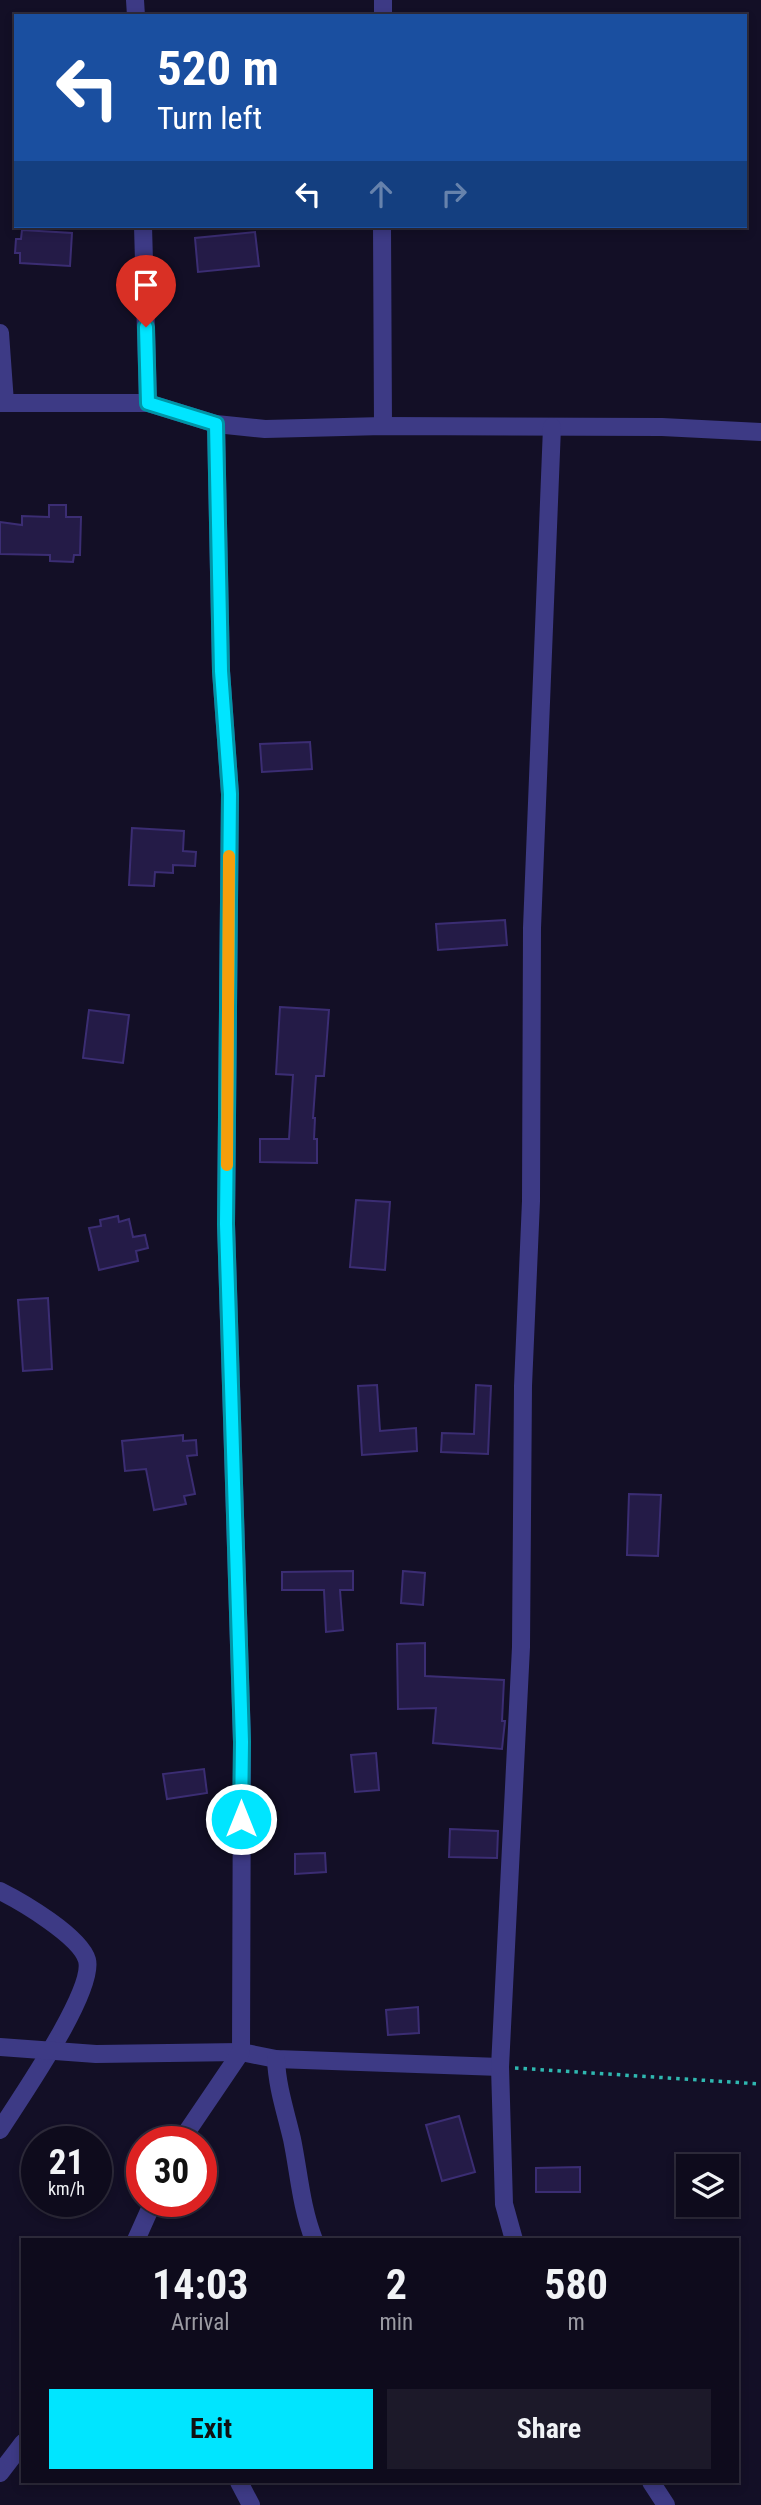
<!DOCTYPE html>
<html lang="en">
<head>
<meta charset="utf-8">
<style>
	:root { --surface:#0e0b1c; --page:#1c1929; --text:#f1f3f6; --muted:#9b9ba3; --line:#2e2b3b; --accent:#00e5ff }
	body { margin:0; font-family:"Roboto Condensed",sans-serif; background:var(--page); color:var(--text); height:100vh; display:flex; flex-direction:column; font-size:26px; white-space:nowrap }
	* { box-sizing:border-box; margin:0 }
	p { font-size:23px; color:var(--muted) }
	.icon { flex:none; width:38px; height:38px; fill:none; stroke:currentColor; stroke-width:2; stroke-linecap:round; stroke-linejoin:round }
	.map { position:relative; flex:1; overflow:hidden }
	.drawer { position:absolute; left:21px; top:2238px; width:718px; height:245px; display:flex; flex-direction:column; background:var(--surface); border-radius:0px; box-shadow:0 4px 10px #0003,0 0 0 2px var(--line) }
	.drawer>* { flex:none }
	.hud { position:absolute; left:14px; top:14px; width:733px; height:214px; border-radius:0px; box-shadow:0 4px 10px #0003,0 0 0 2px var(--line); background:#1a4fa0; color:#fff; overflow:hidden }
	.controls { position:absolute; left:676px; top:2154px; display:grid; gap:14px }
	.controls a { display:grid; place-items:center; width:63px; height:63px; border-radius:0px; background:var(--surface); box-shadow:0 4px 10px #0003,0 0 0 2px var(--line); font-size:35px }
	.speed { position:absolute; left:21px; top:2126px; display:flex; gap:14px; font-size:35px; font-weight:700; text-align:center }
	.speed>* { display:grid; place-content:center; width:91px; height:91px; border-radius:50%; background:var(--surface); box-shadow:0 4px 10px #0003,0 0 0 2px var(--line); line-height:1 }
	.speed small { font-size:18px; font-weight:400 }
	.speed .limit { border:10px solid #d22; background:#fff; color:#111 }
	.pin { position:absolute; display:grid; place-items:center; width:60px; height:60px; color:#fff; margin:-72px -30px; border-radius:50% 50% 50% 0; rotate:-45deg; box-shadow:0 0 7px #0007 }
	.pin .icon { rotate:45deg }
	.me { position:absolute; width:77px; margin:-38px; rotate:0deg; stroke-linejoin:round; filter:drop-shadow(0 0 5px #0008) }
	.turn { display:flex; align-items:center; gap:24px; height:147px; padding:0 28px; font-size:32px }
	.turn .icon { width:91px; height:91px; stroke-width:2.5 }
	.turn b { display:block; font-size:49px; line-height:60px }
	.lanes { display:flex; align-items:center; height:66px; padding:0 28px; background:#0003; justify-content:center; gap:35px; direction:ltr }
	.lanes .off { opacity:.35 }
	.eta { display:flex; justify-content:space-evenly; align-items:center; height:119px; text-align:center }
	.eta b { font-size:42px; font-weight:700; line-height:49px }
	.button { display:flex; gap:14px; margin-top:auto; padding:14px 28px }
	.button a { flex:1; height:80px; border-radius:0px; background:var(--accent); color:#111; font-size:28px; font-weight:700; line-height:80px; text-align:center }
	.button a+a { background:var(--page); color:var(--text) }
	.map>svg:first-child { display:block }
	.building { fill:#241b47; stroke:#3b2d73; stroke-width:2 }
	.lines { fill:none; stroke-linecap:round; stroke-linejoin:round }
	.path { stroke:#2fb8b0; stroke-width:3.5; stroke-dasharray:3.5 5; stroke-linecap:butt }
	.minor { stroke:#3d3a85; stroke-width:18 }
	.route-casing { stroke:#0095a6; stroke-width:18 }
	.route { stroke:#00e5ff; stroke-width:12 }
	.slow { stroke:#f59e0b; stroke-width:12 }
</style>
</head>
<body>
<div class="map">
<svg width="761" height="2505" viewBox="0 0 761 2505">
	<rect width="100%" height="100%" fill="#130f26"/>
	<g class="building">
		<polygon points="22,230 72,233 70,266 20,263 20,253 15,253 16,239 21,239"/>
		<polygon points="255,232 259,266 198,272 195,238"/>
		<polygon points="49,505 66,505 66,517 81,517 80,555 74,555 73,562 50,561 50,555 0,554 0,522 22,525 22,516 49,517"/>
		<polygon points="310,742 312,769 262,772 260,744"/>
		<polygon points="132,828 184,831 183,851 196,852 195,866 173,865 173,873 155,872 154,886 129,885"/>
		<polygon points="505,920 507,945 438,950 436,924"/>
		<polygon points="280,1007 329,1010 324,1076 316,1076 313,1118 315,1118 314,1139 317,1139 317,1163 260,1162 260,1139 289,1139 293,1075 276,1074"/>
		<polygon points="89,1010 129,1015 123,1063 83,1058"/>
		<polygon points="356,1200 390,1202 385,1270 350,1267"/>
		<polygon points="118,1216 119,1222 129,1219 133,1237 145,1235 148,1248 136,1251 138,1261 99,1270 89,1228 101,1226 100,1220"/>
		<polygon points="48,1298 52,1369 23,1371 18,1300"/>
		<polygon points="377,1385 380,1431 416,1428 417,1451 362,1455 358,1386"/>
		<polygon points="476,1385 491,1386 488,1454 441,1452 442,1433 474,1434"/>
		<polygon points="183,1435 183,1441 196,1440 197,1455 187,1456 195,1494 184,1496 186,1504 154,1510 146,1469 125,1471 122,1441"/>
		<polygon points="629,1494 661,1495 658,1556 627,1555"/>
		<polygon points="353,1571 353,1590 340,1590 343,1630 326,1632 324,1590 282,1590 282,1572"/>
		<polygon points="403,1571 425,1573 423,1605 401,1603"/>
		<polygon points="425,1643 425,1676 504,1680 502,1721 505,1721 502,1749 433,1743 436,1708 398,1709 397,1644"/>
		<polygon points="376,1753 379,1790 355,1792 351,1755"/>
		<polygon points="204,1769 207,1793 167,1799 163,1774"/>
		<polygon points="450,1829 498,1831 497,1858 449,1857"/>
		<polygon points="325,1853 326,1872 295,1874 295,1854"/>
		<polygon points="418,2007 419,2033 388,2035 386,2010"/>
		<polygon points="459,2116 475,2172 442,2181 426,2125"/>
		<polygon points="580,2167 580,2192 536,2192 536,2168"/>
	</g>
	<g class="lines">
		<polyline class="path" points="515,2068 761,2084"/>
		<g class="minor">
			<polyline points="135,0 136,16"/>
			<polyline points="383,16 383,0"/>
			<polyline points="143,226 148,403"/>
			<polyline points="382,226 383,426"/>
			<polyline points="0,333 5,403"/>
			<polyline points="0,403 148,403 216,424 265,429 383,426 662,427 761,432"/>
			<path d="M0,1891C22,1902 80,1936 87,1960C95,1991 19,2100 0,2130"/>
			<polyline points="0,2047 96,2054 241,2052 276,2059 500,2067"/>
			<path d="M276,2059C277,2087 286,2113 292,2139C299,2173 301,2207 314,2240"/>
			<polyline points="180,2142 241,2052 242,1742 226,1224 230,794 221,671 216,424"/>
			<polyline points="136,2240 153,2202"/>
			<polyline points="514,2240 504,2204 500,2067 521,1647 523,1386 531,1201 532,928 552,427"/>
			<polyline points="0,2473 23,2443"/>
			<polyline points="239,2482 251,2505"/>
			<polyline points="651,2482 666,2505"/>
		</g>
	</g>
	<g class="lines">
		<defs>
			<polyline id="route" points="146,327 148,403 216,424 221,671 230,794 226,1224 242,1742 241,1819"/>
		</defs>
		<use href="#route" class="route-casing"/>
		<use href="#route" class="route"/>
		<polyline class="slow" points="227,1165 229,856"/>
	</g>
</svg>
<div class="controls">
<a><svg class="icon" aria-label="layers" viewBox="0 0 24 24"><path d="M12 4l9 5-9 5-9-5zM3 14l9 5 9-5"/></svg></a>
</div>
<div class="speed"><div>21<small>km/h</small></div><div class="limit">30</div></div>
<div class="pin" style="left:146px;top:327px;background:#d93025"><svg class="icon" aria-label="arrive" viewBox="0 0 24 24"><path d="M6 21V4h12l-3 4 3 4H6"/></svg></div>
<svg class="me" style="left:241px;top:1819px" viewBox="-20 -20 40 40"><circle r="17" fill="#00e5ff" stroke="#fff" stroke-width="3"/><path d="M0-11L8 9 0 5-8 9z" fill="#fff"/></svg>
<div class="hud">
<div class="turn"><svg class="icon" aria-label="left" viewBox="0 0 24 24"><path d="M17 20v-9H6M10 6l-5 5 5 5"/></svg><div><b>520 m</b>Turn left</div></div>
<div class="lanes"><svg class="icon" aria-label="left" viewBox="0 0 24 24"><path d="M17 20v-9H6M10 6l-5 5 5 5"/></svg><svg class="icon off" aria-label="ahead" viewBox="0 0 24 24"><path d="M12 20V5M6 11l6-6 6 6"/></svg><svg class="icon off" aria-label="right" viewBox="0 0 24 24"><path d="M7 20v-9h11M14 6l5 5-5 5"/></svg></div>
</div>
<section class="drawer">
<div class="eta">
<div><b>14:03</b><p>Arrival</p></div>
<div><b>2</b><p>min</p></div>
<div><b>580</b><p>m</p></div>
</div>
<div class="button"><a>Exit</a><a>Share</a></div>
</section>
</div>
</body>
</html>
